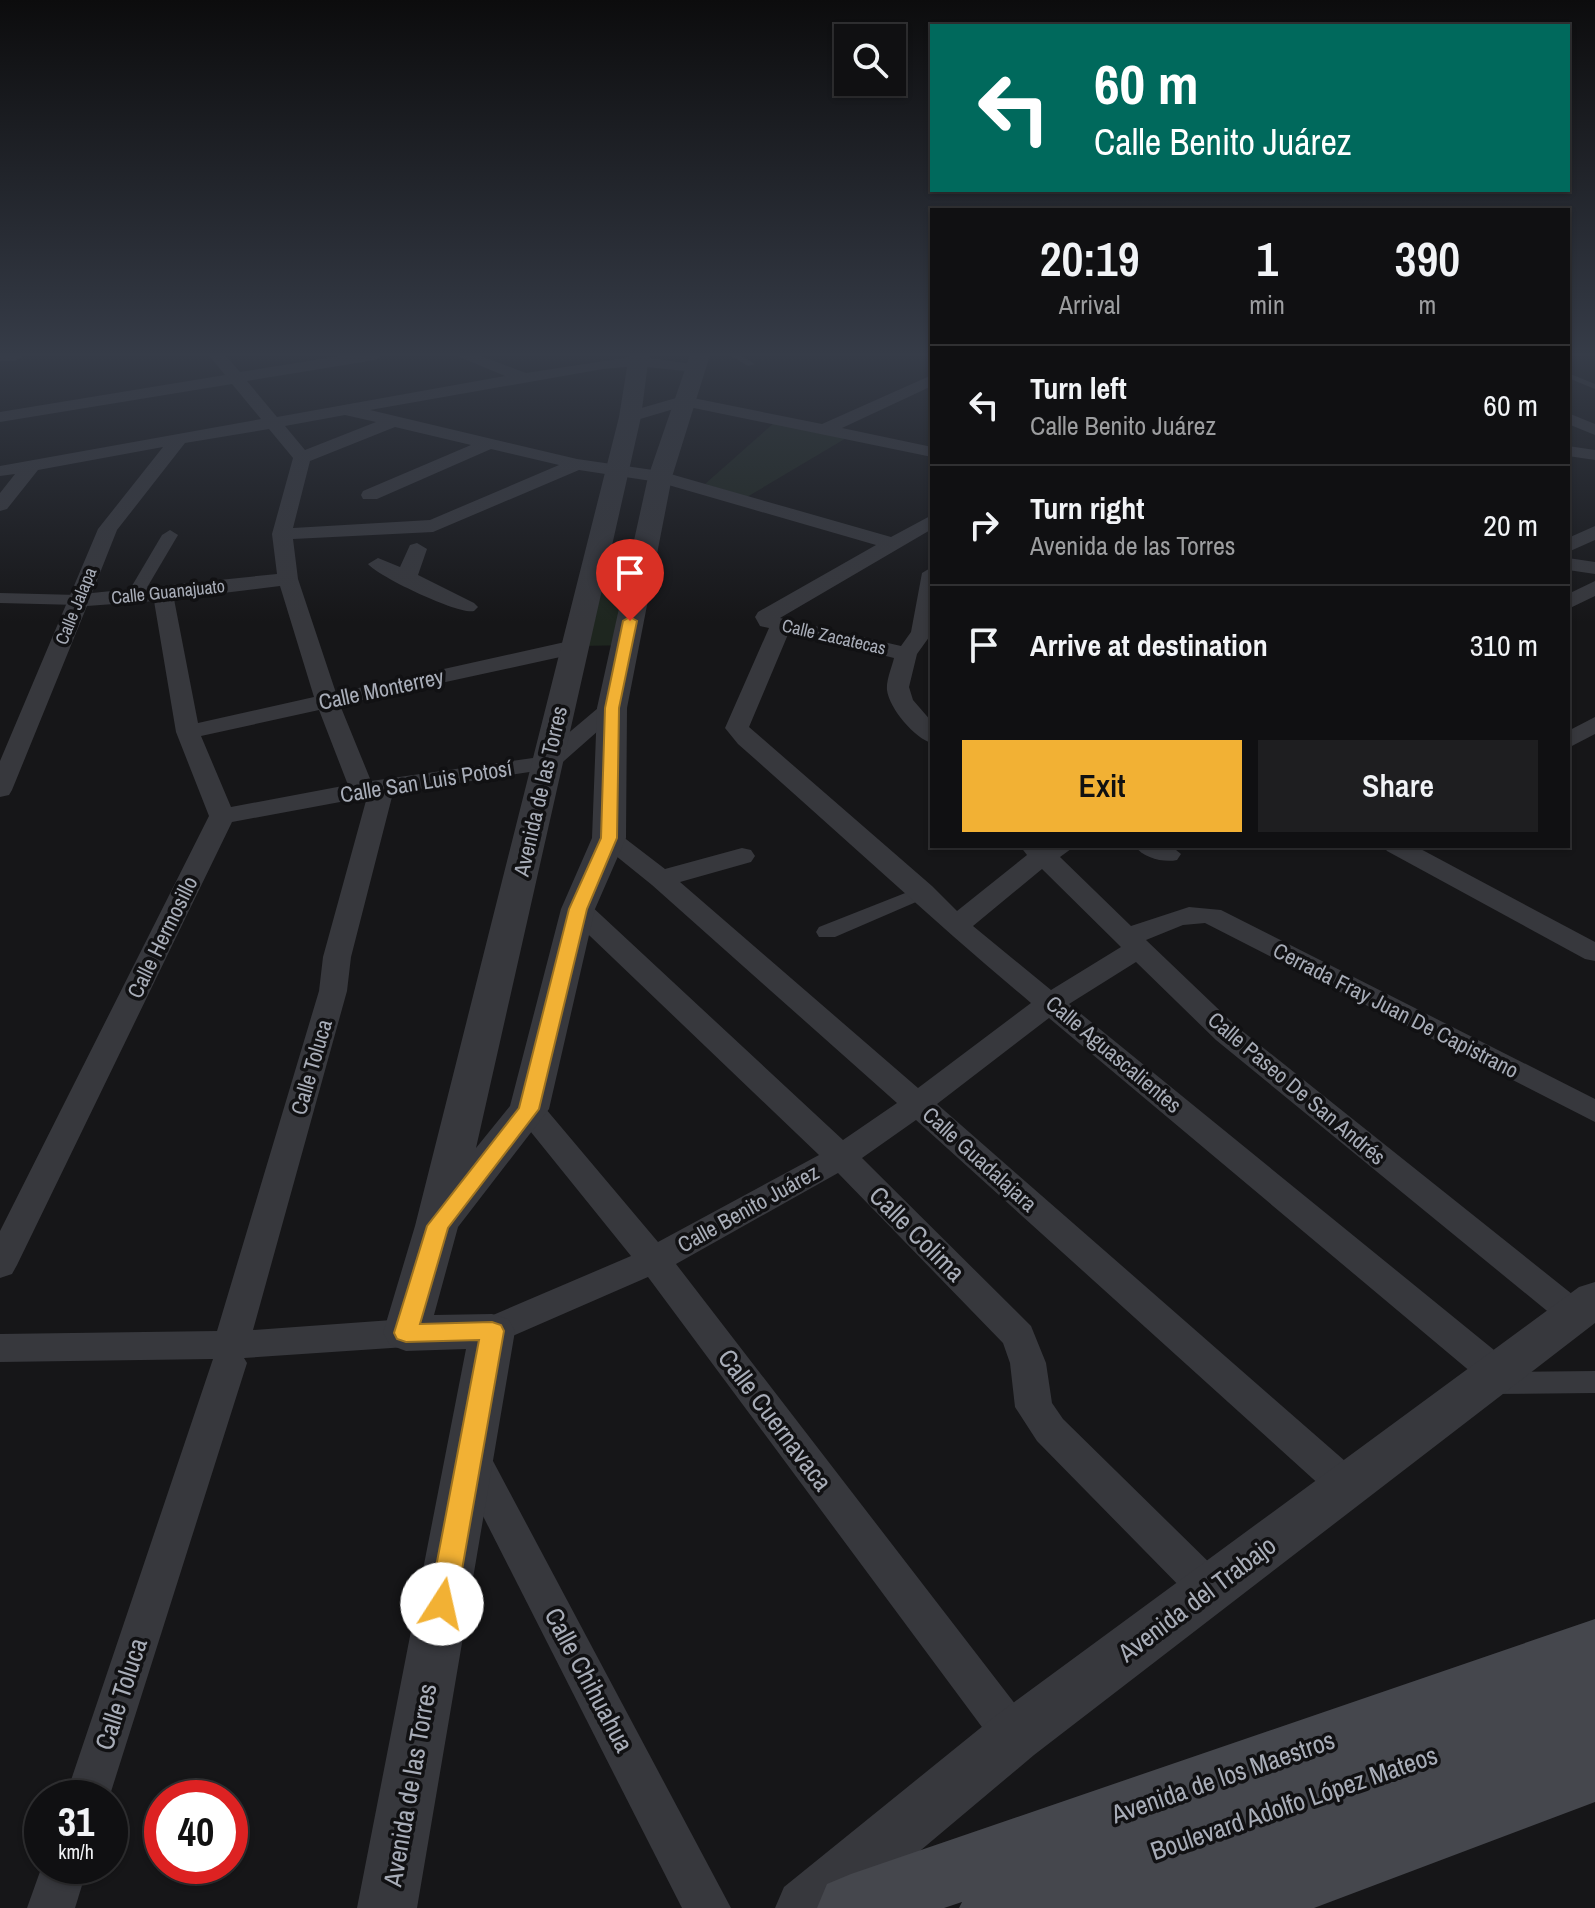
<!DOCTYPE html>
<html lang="en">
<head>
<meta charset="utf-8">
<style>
	:root { --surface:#101012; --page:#1e1e20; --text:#f1f3f6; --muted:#9c9d9f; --line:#303032; --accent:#f2b134 }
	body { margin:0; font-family:"Archivo Narrow",sans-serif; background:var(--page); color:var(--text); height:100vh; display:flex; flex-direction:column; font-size:30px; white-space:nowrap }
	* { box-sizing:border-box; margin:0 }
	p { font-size:26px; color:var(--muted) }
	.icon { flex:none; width:44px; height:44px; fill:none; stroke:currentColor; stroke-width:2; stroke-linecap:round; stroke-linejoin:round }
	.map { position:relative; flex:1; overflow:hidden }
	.sheet { position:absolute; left:930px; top:208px; width:640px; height:640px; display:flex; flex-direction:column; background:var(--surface); border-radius:0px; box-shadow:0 2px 6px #0004,0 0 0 2px var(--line) }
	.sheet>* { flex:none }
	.top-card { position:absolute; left:930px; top:24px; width:640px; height:168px; border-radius:0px; box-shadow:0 2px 6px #0004,0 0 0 2px var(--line); background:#00695c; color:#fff; overflow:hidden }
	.tools { position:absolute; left:834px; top:24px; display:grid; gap:16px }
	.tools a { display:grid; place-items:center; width:72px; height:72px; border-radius:0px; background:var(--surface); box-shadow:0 2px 6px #0004,0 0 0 2px var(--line); font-size:40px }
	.speed { position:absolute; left:24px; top:1780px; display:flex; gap:16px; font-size:40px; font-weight:700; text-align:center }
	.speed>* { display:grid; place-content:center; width:104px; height:104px; border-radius:50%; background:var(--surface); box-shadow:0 2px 6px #0004,0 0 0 2px var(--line); line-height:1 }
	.speed small { font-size:20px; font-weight:400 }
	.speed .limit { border:12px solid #d22; background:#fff; color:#111 }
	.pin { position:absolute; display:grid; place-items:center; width:68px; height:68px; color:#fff; margin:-82px -34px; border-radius:50% 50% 50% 0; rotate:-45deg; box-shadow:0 0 8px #0007 }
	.pin .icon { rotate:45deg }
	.me { position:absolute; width:88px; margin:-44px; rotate:10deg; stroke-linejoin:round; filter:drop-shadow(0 0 6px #0008) }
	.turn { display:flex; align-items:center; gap:28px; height:168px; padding:0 32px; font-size:36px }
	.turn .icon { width:104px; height:104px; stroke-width:2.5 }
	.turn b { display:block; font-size:56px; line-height:68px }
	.eta { display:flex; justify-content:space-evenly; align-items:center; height:136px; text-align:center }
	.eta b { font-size:48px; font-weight:600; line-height:56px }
	.button { display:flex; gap:16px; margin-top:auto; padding:16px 32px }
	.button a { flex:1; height:92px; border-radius:0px; background:var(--accent); color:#111; font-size:32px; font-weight:600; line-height:92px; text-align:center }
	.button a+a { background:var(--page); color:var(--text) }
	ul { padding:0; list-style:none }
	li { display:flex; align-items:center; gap:24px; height:120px; padding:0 32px; border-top:2px solid var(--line) }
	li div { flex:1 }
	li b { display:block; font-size:30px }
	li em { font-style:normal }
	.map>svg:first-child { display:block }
	.green { fill:#1e261f }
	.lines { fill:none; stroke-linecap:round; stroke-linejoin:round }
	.service { fill:#37383d; fill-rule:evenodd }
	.pedestrian { fill:#37383d; fill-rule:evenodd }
	.minor { fill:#37383d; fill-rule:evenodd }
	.tertiary { fill:#37383d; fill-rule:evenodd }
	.secondary { fill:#45474d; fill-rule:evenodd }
	.route { fill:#f2b134; stroke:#9d7322; stroke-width:2 }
	.labels { text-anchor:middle; stroke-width:7; stroke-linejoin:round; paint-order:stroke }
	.far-street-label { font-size:18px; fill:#a8adb8; stroke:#111113 }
	.street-label { font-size:22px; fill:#a8adb8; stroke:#111113 }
	.near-street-label { font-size:26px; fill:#a8adb8; stroke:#111113 }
</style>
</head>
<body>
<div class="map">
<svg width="1595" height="1908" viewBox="0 0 1595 1908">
	<rect width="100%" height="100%" fill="#161618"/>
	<g class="green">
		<polygon points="775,422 848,437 747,497 705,484"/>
		<polygon points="645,580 637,645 579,646 590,581"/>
	</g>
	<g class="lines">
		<g class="service">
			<polygon points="730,355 740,355 755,364 748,366"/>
			<polygon points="1568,373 1595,384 1595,389 1568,378"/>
		</g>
		<g class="pedestrian">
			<polygon points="170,530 178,535 142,596 134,601 128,599 126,596 162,535"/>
			<polygon points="0,593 78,595 86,600 78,605 0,603"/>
			<polygon points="923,886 930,888 934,892 930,896 835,937 819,937 816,932 819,927"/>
			<polygon points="1595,1371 1595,1393 1489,1394 1479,1391 1475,1383 1479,1375 1489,1372"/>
		</g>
		<g class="minor">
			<path d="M209,355H225L240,372L346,355H383L375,360L247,381L277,417L505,376L455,355H478L526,373L637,356L698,365L704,367V373L637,366L603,369L370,410L577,459L660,471L891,537L932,515V529L780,618L901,646L911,632L922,573L932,567V633L917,654L909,687L913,700L932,722V743C915,739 889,708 887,690C886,680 892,667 894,658L789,632L749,727L932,886L957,911L1027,855L1020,846H1075L1060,857L1131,926L1189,907L1221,910L1595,1099V1122L1205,923L1183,925L1146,940L1236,1026L1587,1306L1593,1315L1587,1324L1575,1328L1563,1324L1216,1040L1136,962L1069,1004L1510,1363L1515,1373L1510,1383L1497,1387L1484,1383L1049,1018L937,1104L1361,1475L1366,1486L1361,1497L1347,1502L1333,1497L916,1120L862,1158L1031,1326L1046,1363L1052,1403L1063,1419L1223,1576L1229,1589L1223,1602L1209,1607L1195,1602L1037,1441L1015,1407L1010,1363L1003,1343L838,1173L676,1264L1029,1722L1036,1736L1029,1750L1014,1757L999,1750L648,1277L492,1345L479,1341L474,1331L479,1321L631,1256L518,1116L513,1109L518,1102L529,1099L540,1102L658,1242L819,1155L568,915L564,909L568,903H588L843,1140L897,1103L652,885L600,843L596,838L600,833H618L665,869L742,848L751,850L755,856L751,862L680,882L918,1088L1031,1003C931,919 836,830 738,744L725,728L769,628L760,626L755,617L758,612L876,545L658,482L579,470L433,532L293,539L298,579L336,693L574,640L585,647L574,654L340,705L371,781L540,757L604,703H620L624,708L556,768L393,793L351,957L347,991L253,1330L406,1319L419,1323L424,1333L419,1343L406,1347L244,1358L247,1363L109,1798H65L213,1359L0,1362V1334L217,1331L319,991L323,957L367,797L232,822L17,1265L12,1274L0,1278V1231L209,816L176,732L154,601L87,606L12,790L9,795L0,797V761L98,529L163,447L38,470L7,509L0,511V493L15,474L0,476V466L261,419L232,384L0,422V412L225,375ZM345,415L376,422L305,450L285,426ZM395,427L471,445L363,491L361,495L363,499H377L491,449L559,465L430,520L293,528L310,461ZM269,429L293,458L272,534L277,574L92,593L117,530L185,443ZM280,586L314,697L198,723L174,599ZM319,710L348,785L231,807L201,736ZM1042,869L1121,947L1051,990L973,926Z"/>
			<polygon points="932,375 932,386 842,428 932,447 932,457 684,406 630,422 621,417 624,413 683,396 822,424"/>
			<polygon points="1568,413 1595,424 1595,435 1568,424"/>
			<polygon points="1568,446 1595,450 1595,460 1568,456"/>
			<polygon points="1595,526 1595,540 1568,552 1568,538"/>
			<path d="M417,543L427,549L418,575L474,603L478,607L474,611C459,615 379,577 368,564L378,558L400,567L410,545Z"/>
			<polygon points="1568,558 1595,562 1595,574 1568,570"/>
			<polygon points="1595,581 1595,596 1568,609 1568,594"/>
			<polygon points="1595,717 1595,734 1568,748 1568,731"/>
			<path d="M1135,846H1171L1181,854L1177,860C1164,863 1143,858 1135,846Z"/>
			<polygon points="1383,846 1415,846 1595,942 1595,961 1585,959 1387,851"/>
			<polygon points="472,1441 485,1446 731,1908 682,1908 453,1457 459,1446"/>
			<polygon points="42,1866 88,1866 75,1908 27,1908"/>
		</g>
		<g class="tertiary">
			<polygon points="0,355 25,355 15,361 0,361"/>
			<polygon points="629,355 649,355 641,417 476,1148 510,1106 561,909 592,838 597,708 648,477 690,355 710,355 672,477 627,708 626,838 595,909 549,1109 458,1227 434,1315 492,1314 508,1319 515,1331 417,1908 357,1908 466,1349 406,1351 390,1345 383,1333 415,1226 619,417"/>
			<polygon points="1595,1282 1595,1323 1034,1755 852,1908 775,1908 784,1887 994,1717 1579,1287"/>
		</g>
		<polygon class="secondary" points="1595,1619 1595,1802 1314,1908 959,1908 962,1902 944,1908 817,1908 827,1884 851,1874"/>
	</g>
	<linearGradient id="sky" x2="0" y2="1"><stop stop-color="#0c0c0d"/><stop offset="0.57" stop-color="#363c48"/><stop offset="1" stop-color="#363c48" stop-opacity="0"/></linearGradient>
	<rect width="1595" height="622" fill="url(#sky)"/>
	<polygon class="route" points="630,617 637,621 619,708 617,838 587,909 539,1109 448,1228 420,1324 492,1322 501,1325 504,1331 456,1604 452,1613 442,1616 433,1613 429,1604 479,1340 406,1342 397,1339 394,1333 427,1226 519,1108 569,909 601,838 605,708 623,621"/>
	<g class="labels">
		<g class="far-street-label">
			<text transform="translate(168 592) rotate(-6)" y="6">Calle Guanajuato</text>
			<text transform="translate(76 606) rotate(-68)" y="6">Calle Jalapa</text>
			<text transform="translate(834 637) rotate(13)" y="6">Calle Zacatecas</text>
		</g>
		<g class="street-label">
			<text transform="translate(381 689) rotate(-12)" y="8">Calle Monterrey</text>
			<text transform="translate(426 781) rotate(-9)" y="8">Calle San Luis Potosí</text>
			<text transform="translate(540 791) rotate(-77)" y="8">Avenida de las Torres</text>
			<text transform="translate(162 937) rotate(-64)" y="8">Calle Hermosillo</text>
			<text transform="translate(1396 1010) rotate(27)" y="8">Cerrada Fray Juan De Capistrano</text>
			<text transform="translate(1114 1054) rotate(40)" y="8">Calle Aguascalientes</text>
			<text transform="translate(311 1067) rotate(-74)" y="8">Calle Toluca</text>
			<text transform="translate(1297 1088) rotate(40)" y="8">Calle Paseo De San Andrés</text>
			<text transform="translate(980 1159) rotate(42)" y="8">Calle Guadalajara</text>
			<text transform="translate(748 1208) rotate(-29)" y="8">Calle Benito Juárez</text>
		</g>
		<g class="near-street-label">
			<text transform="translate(917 1234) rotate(45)" y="9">Calle Colima</text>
			<text transform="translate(775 1420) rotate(53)" y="9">Calle Cuernavaca</text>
			<text transform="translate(1197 1599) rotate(-37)" y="9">Avenida del Trabajo</text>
			<text transform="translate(589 1680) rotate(62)" y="9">Calle Chihuahua</text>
			<text transform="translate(121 1694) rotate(-72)" y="9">Calle Toluca</text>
			<text transform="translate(1223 1777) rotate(-19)" y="9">Avenida de los Maestros</text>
			<text transform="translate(410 1785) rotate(-80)" y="9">Avenida de las Torres</text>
			<text transform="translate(1294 1803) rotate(-19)" y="9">Boulevard Adolfo López Mateos</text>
		</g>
	</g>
</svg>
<div class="tools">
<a><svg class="icon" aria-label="search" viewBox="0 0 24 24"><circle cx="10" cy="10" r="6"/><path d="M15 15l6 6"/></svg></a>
</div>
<div class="speed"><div>31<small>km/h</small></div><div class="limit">40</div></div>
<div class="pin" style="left:630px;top:621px;background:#d93025"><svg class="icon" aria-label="arrive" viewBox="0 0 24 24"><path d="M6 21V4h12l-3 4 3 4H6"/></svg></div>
<svg class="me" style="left:442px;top:1604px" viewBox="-20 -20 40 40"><circle r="19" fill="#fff"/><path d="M0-13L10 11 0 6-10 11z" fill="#f2b134"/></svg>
<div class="top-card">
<div class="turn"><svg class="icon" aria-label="left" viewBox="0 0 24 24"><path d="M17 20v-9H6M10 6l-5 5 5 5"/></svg><div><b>60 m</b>Calle Benito Juárez</div></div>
</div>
<section class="sheet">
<div class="eta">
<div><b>20:19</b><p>Arrival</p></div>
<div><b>1</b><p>min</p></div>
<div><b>390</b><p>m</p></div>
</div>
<ul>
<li><svg class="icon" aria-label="left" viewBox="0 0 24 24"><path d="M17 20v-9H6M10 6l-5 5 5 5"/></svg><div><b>Turn left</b><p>Calle Benito Juárez</p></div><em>60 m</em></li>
<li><svg class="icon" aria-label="right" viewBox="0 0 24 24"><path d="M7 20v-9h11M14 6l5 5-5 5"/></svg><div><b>Turn right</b><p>Avenida de las Torres</p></div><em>20 m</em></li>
<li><svg class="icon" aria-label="arrive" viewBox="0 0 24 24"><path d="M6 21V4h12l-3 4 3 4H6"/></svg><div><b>Arrive at destination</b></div><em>310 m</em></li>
</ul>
<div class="button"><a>Exit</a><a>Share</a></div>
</section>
</div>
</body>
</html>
